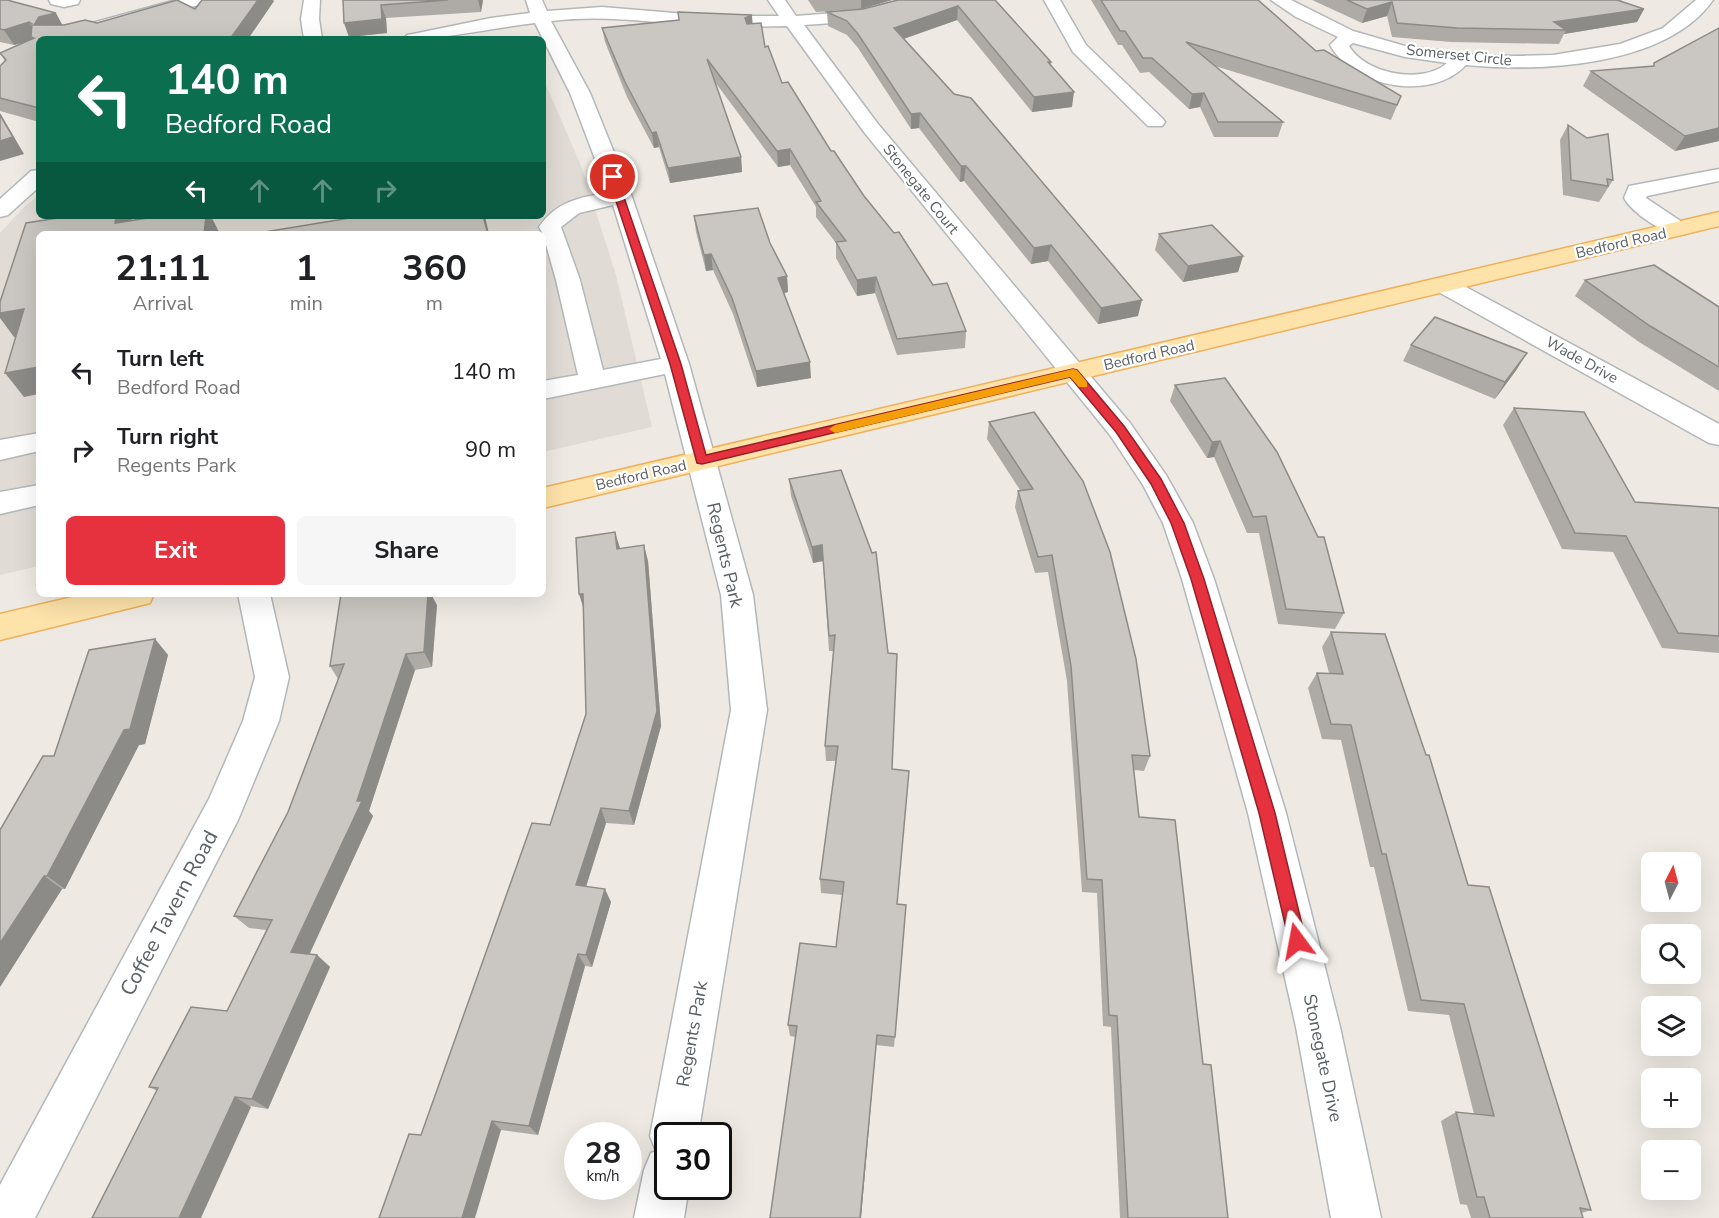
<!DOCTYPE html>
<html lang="en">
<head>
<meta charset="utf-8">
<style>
	:root { --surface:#fff; --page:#f6f6f6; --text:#202124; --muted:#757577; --accent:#e5323e }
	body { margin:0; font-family:"Nunito Sans",sans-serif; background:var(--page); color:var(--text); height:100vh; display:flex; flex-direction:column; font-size:22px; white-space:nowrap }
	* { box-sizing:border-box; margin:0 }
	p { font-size:20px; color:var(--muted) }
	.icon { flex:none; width:33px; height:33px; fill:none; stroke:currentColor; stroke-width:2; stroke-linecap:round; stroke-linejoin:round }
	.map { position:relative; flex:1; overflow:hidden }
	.side { position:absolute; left:36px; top:231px; width:510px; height:366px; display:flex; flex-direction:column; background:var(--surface); border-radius:9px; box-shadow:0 6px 24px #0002 }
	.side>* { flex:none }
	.banner { position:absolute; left:36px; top:36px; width:510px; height:183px; border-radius:9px; box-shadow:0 6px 24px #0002; background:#0b6e4f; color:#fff; overflow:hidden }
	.needle { width:39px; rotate:6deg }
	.tools { position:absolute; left:1641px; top:852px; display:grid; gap:12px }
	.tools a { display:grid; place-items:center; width:60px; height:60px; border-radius:9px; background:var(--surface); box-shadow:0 6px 24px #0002; font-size:30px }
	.speed { position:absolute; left:564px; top:1122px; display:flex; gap:12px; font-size:30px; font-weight:700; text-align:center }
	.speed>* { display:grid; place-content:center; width:78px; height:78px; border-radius:50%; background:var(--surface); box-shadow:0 6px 24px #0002; line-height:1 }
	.speed small { font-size:15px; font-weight:400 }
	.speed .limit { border:3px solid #111; border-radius:9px; background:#fff; color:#111 }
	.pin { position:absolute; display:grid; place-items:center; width:51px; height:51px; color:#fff; margin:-26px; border:3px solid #fff; border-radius:50%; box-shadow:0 2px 6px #0007 }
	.me { position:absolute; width:66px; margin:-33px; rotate:347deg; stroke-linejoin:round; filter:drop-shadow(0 0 4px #0008) }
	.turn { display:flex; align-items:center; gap:21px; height:126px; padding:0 30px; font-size:27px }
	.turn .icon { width:78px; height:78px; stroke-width:2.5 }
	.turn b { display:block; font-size:42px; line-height:51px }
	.lanes { display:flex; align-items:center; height:57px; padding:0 30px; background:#0003; justify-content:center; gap:30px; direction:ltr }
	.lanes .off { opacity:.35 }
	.eta { display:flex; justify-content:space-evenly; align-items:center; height:102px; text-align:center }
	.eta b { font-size:36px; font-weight:700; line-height:42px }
	.action { display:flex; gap:12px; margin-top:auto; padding:12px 30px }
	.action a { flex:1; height:69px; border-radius:9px; background:var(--accent); color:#fff; font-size:24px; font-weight:700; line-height:69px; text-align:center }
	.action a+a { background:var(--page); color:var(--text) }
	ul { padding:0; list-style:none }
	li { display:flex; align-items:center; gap:18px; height:78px; padding:0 30px }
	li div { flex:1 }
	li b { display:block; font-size:22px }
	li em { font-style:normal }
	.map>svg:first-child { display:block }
	.education { fill:#e0dbd4 }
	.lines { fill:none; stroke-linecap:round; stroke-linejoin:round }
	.minor-casing { stroke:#b4b7ba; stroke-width:3 }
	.major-casing { stroke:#eeb05c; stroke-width:3 }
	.minor { fill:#fff; fill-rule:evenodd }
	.major { fill:#fde3a9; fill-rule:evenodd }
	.wall { fill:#aeaba7 }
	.shaded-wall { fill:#8d8b88 }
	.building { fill:#cac7c2; stroke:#8d8b88; stroke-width:1.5 }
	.route { fill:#e5323e; stroke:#952028; stroke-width:1.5 }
	.slow { fill:#f59e0b }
	.labels { text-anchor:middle; stroke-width:4.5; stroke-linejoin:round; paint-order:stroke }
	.far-street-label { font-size:15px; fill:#5b6064; stroke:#fff }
	.street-label { font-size:18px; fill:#5b6064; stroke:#fff }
	.near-street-label { font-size:21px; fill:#5b6064; stroke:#fff }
</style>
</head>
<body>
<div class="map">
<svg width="1719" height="1218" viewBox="0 0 1719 1218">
	<rect width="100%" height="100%" fill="#eeeae3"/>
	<polygon class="education" points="543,78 582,168 616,275 652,427 543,452 543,234 39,234 39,566 0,575 0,233 24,207 39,195 39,216 543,216"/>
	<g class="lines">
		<defs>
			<g id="minor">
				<polygon points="49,0 80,0 78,4 64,7 51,4"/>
				<polygon points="176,0 204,0 202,4 73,39 45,39 48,35"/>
				<polygon points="304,0 320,0 319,19 322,39 304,39 301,19"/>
				<path d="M526,0H542L547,11L602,7L710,16H779L768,0H785L796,16L861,11L901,0H928L926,4L862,21L804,25L878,124L1130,423L1166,475L1193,523L1214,579L1286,813L1340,1027L1381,1218H1331L1296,1027L1248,813L1182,579L1163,523L1143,485L1110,435L864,132L787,26C761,26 734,28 708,26C655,23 604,14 551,21L590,93L632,197L689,364L753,595L767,710L698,1136H668V1186H689L684,1218H634L644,1170L651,1153L656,1151L650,1136L731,710L721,595L665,374L543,399V381L578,375L556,280L543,234L539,227C556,202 579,197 608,193L570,93L535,23C491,28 448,39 404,39L407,35L413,34L491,18L530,13ZM613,205L661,359L603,370L580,280L561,227L579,213Z"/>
				<polygon points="1044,0 1060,0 1086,45 1162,118 1165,122 1162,126 1148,126 1073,52"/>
				<path d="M1271,0H1291L1353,31L1405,46L1477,55L1515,56L1553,55L1620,44L1663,28L1696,0H1713C1666,67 1540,72 1466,65C1431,102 1354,88 1330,45L1338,37L1296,17ZM1353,43L1405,57L1447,63C1423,85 1365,74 1349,46Z"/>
				<path d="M1719,169V181L1647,196L1646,198L1685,224L1688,229L1685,234C1668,238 1632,213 1624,198L1629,186Z"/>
				<polygon points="39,170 39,187 8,215 0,217 0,199 31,171"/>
				<polygon points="1444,278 1453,280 1719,424 1719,445 1709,443 1435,290 1432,285 1435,280"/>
				<polygon points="39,433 39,451 0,460 0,440"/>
				<polygon points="39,485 39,505 0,514 0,492"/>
				<polygon points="238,594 270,594 289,677 279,721 238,820 35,1218 0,1218 0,1185 209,799 243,721 255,677"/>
			</g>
			<g id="major">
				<polygon points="1719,212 1719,226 543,508 543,488"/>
				<polygon points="85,594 154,594 150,603 138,606 0,640 0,614"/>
			</g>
		</defs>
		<use href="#minor" class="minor-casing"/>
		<use href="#major" class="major-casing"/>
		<use href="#minor" class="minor"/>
		<use href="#major" class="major"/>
	</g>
	<g class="wall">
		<polygon points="0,0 63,25 97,23 195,9 274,1 248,39 39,39 39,122 0,111 0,66 5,61 0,53 24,42 14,45 0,42"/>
		<polygon points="343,0 483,0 481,12 386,18 387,33 349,37"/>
		<polygon points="808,0 892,0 861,9 816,12"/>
		<polygon points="995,0 1051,62 1051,65 1072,107 1032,112 957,20 904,39 1138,316 1098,324 1048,261 1031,264 964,181 960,182 919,128 911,129 858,48 847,35 828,26 827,12"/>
		<polygon points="1091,0 1258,0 1316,51 1401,96 1391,120 1215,66 1283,122 1278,137 1214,137 1200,107 1189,109 1149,72 1140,73 1122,45 1118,45"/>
		<polygon points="1312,0 1622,0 1621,1 1644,9 1637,22 1564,34 1559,44 1451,42 1392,37 1387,16 1362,23"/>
		<polygon points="752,15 752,23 782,83 864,196 933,285 966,331 965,348 897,355 875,293 857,296 836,258 836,243 816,217 816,207 790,165 778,167 715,82 741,157 742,172 670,183 659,147 654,148 627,97 605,42 602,28 679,20"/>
		<polygon points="1654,63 1719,141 1675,151 1583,86 1591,71 1653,66"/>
		<polygon points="1568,125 1613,180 1599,202 1563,195 1560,140"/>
		<polygon points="694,216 770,243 787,276 788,292 783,293 811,378 757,387 733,314 713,270 706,271 696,232"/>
		<polygon points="1159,234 1243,256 1238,272 1183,282 1155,250"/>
		<polygon points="1585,280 1719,307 1719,391 1639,342 1575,296"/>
		<polygon points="1411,345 1517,369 1495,399 1403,361"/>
		<polygon points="1225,378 1344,613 1335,629 1278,624 1259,533 1247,533 1214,457 1207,458 1170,401 1175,385"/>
		<polygon points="1514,408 1635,502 1719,508 1719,653 1662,648 1613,552 1562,549 1503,425"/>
		<polygon points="1034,412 1150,756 1144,771 1134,770 1139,817 1203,1064 1228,1218 1120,1218 1111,1027 1103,1026 1097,893 1082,892 1067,681 1048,572 1035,573 1015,507 1018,491 1020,490 987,439 989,422"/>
		<polygon points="841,470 892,769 897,904 906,905 894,1047 876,1045 861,1218 770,1218 796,1037 790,1036 788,1025 836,947 842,895 821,893 820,879 836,761 826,761 825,746 834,651 829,651 823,561 813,563 791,496 789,479"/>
		<polygon points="620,548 648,561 661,726 634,825 606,823 586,887 611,902 592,967 585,966 538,1135 501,1130 421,1135 550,825 586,714"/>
		<polygon points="437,605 432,667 415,670 369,811 373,816 309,954 317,955 330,967 268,1109 157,1091 149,1087 227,1011 266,930 249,928 234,916 288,812 338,679 330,666"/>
		<polygon points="1331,632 1468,885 1591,1210 1582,1213 1583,1218 1471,1218 1467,1205 1460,1204 1441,1121 1456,1112 1474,1114 1449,1015 1408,1011 1374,867 1370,867 1341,740 1322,739 1308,688 1317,673 1329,673 1322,647"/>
		<polygon points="155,639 168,655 145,744 139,745 65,889 62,889 0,987 54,756"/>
	</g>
	<g class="shaded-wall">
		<polygon points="258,0 273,0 274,1 248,39 230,39"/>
		<polygon points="478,0 483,0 481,12"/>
		<polygon points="861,0 892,0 861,9"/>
		<polygon points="1392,2 1387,16 1362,23 1367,9"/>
		<polygon points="381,5 386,18 387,33 349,37 344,23"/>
		<polygon points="958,6 957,20 894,42 894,28"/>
		<polygon points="1644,9 1637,22 1564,34 1566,30 1554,22"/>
		<polygon points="56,13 64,28 34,25 39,17"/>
		<polygon points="752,15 753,29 747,32 745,18"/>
		<polygon points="29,22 38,38 31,37 33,40 14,45 4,30"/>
		<polygon points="1074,92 1072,107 1032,112 1034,97"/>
		<polygon points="1204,93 1200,107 1189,109 1192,94"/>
		<polygon points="0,113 24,154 0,161"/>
		<polygon points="920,113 919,128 911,129 911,114"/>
		<polygon points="1719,128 1719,141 1675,151 1685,136"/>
		<polygon points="656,132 659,147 654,148 652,133"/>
		<polygon points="790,149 790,165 778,167 777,151"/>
		<polygon points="741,157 742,172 670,183 668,168"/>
		<polygon points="961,166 966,166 964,181 960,182"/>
		<polygon points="116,216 130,216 133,222 115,223"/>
		<polygon points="206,216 211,216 219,232 219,234 204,234"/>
		<polygon points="483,216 485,216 489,234 488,234"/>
		<polygon points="1051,245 1048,261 1031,264 1034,248"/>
		<polygon points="711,254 713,270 706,271 704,255"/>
		<polygon points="1243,256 1238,272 1183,282 1188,266"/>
		<polygon points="787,276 788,292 779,294 778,278"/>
		<polygon points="876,277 875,293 857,296 857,280"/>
		<polygon points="1142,300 1138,316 1098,324 1101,308"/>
		<polygon points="24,309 39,333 14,337 0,318 0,313"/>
		<polygon points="1527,353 1517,369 1495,399 1505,382"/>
		<polygon points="810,362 811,378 757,387 756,371"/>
		<polygon points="39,367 39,394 24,397 5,373"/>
		<polygon points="1220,441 1214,457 1207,458 1212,442"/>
		<polygon points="615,532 620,548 617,549"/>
		<polygon points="644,545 648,561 661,726 634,825 629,811"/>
		<polygon points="822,545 823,561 813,563 812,547"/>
		<polygon points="428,594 431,594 437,605 432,667 424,652"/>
		<polygon points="579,594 583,594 584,610"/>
		<polygon points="155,639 168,655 145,744 139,745 65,889 47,876 124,730"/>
		<polygon points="406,654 415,670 369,811 373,816 305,964 291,952 357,801"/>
		<polygon points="601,808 606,823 582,899 576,885"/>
		<polygon points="44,876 62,889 0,987 0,943"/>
		<polygon points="605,889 611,902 592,967 586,955"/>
		<polygon points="578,954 585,966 538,1135 529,1126"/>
		<polygon points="317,955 330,967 268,1109 252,1099"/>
		<polygon points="877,1035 861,1218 860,1218"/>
		<polygon points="235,1097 251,1107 201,1218 179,1218"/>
		<polygon points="492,1121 501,1130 475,1218 462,1218"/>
	</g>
	<g class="building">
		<polygon points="0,0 7,0 56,13 39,17 34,25 64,25 85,20 97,23 177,0 195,9 202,0 258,0 230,39 39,39 39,108 0,98 0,66 6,60 0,53 34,38 31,37 32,24 29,22 4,30 0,29"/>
		<polygon points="343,0 448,0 381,5 382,19 344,23"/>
		<polygon points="898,0 995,0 1051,62 1048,62 1074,92 1034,97 958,6 894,28 954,94 971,98 1142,300 1101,308 1051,245 1034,248 966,166 961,166 920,113 911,114 858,34 847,21 827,12 863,9"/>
		<polygon points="1101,0 1258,0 1316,51 1324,50 1401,96 1397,105 1186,42 1283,122 1218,122 1204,93 1192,94 1152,58 1143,58 1125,31 1120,31"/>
		<polygon points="1347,0 1617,0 1644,9 1554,22 1566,30 1457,28 1397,23 1392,2 1367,9"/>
		<polygon points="678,12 752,15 745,18 747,24 761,23 765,47 768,46 782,83 788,82 831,151 834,151 864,196 894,233 899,232 933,285 947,283 966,331 897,339 876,277 857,280 836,242 846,241 816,202 821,201 790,149 777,151 707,59 741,157 668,168 656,132 652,133 625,82 602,28 679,20"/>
		<polygon points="1719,28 1719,128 1685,136 1591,71 1654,66 1654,63"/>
		<polygon points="0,115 13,137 0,141"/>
		<polygon points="1568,125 1587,138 1608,134 1613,180 1607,179 1608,186 1571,180"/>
		<polygon points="758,208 770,243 787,276 778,278 810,362 756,371 732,298 711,254 704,255 694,216"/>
		<polygon points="59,216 116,216 115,223 161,216 206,216 204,234 39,234 39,367 5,373 24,309 0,313 0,302 26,223 58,218"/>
		<polygon points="362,216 483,216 488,234 252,234"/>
		<polygon points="1212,225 1243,256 1188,266 1159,234"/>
		<polygon points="1654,265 1719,307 1719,367 1650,326 1585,280"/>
		<polygon points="1435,317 1527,353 1505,382 1411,345"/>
		<polygon points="1225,378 1277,452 1318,537 1324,537 1344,613 1286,609 1266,516 1253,517 1220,441 1212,442 1175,385"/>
		<polygon points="1514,408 1584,412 1635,502 1719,508 1719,636 1678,633 1626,536 1575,533"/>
		<polygon points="1034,412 1083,481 1110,552 1136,659 1150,756 1132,755 1139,817 1175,820 1203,1064 1211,1065 1228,1218 1128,1218 1117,1016 1109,1015 1102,880 1087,879 1071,666 1052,555 1038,557 1018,491 1033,489 989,422"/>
		<polygon points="841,470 872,553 876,552 888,653 897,654 892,769 909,771 897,904 906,905 895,1037 877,1035 860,1218 770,1218 797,1026 788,1025 800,943 836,947 844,882 820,879 838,746 825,746 835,635 829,636 822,545 812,547 789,479"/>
		<polygon points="615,532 617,549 644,545 657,711 629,811 601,808 576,885 605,889 586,955 578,954 529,1126 492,1121 462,1218 379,1218 409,1134 421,1135 532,823 550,825 586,714 583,594 579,594 576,538"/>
		<polygon points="341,594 428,594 424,652 406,654 357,801 362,801 291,952 317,955 252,1099 235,1097 179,1218 92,1218 158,1088 149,1087 191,1007 227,1011 272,920 234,916 288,812 344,664 330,666"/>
		<polygon points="1331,632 1385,634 1426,755 1429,755 1468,885 1489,887 1591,1210 1580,1208 1583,1218 1490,1218 1484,1197 1477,1197 1456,1112 1494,1116 1464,1004 1421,1000 1386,854 1382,854 1351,725 1331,724 1317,673 1343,674"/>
		<polygon points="155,639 130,729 124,730 47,876 44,876 0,943 0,830 43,756 54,756 89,650"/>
	</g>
	<polygon class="route" points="613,174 617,177 681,364 706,455 1073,369 1077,370 1124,426 1161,479 1184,523 1204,579 1275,813 1306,941 1303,947 1297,950 1291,947 1289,941 1259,813 1191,579 1171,523 1151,484 1116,432 1070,377 702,464 697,463 670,364 608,177"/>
	<polygon class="slow" points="1073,369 1077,370 1087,382 1087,387 1079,387 1070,377 835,433 829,429 835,425"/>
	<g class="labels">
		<g class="far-street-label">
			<text transform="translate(1459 55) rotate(6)" y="5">Somerset Circle</text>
			<text transform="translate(921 189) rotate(51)" y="5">Stonegate Court</text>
			<text transform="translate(1621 243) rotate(-13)" y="5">Bedford Road</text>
			<text transform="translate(1149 355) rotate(-13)" y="5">Bedford Road</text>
			<text transform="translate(1582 360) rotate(29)" y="5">Wade Drive</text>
			<text transform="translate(641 475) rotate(-13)" y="5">Bedford Road</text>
		</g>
		<g class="street-label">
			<text transform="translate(725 555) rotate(77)" y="6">Regents Park</text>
			<text transform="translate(692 1034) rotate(-80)" y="6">Regents Park</text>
			<text transform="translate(1323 1058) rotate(78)" y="6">Stonegate Drive</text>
		</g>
		<g class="near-street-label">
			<text transform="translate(169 913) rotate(-62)" y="7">Coffee Tavern Road</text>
		</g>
	</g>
</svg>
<div class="tools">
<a><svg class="needle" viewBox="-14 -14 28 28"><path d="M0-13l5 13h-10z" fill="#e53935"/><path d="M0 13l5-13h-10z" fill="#757577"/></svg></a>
<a><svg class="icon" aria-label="search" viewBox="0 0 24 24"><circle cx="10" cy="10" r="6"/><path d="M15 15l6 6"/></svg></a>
<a><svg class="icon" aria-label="layers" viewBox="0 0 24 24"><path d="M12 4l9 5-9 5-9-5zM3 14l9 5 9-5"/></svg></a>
<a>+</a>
<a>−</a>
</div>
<div class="speed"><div>28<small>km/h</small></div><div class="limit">30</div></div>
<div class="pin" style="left:613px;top:177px;background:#d93025"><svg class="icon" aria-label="arrive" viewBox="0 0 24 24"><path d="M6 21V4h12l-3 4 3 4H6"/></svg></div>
<svg class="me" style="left:1297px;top:941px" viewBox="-20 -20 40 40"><path d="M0-17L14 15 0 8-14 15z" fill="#e5323e" stroke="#fff" stroke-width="4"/></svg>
<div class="banner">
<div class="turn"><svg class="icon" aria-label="left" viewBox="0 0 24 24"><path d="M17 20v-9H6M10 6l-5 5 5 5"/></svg><div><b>140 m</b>Bedford Road</div></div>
<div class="lanes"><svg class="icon" aria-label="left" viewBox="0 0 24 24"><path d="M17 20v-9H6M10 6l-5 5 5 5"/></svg><svg class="icon off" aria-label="ahead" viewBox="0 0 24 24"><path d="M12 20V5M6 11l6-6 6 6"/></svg><svg class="icon off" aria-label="ahead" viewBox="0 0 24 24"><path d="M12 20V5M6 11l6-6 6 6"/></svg><svg class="icon off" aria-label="right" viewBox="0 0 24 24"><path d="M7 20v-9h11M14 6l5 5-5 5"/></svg></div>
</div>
<section class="side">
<div class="eta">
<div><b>21:11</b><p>Arrival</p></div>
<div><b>1</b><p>min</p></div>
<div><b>360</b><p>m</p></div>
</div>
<ul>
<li><svg class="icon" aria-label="left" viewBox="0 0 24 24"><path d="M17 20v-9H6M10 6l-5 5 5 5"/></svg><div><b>Turn left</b><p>Bedford Road</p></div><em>140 m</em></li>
<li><svg class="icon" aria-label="right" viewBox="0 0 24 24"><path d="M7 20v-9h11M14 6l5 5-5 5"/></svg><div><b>Turn right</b><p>Regents Park</p></div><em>90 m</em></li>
</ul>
<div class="action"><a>Exit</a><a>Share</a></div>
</section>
</div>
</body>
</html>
